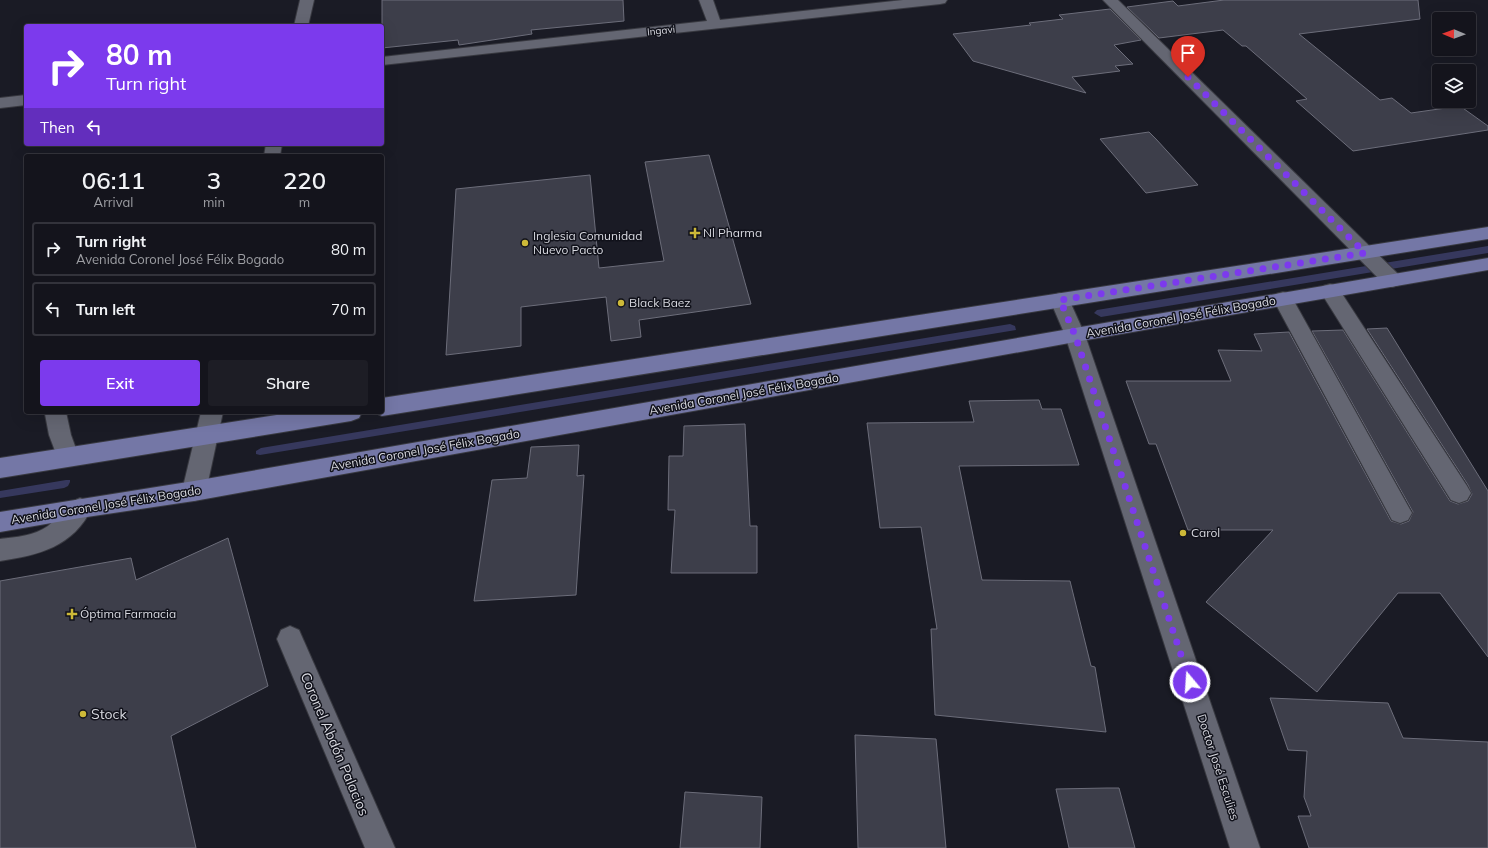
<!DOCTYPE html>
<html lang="en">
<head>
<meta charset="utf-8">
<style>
	:root { --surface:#14141c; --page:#1d1d25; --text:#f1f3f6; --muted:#9d9ea3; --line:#33333b; --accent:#7c3aed }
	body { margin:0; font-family:Mulish,sans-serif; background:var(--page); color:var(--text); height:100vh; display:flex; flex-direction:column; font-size:15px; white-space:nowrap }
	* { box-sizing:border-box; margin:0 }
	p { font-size:13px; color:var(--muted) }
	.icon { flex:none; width:22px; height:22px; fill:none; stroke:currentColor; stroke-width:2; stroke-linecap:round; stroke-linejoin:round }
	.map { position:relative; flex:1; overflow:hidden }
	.panel { position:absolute; left:24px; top:154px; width:360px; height:260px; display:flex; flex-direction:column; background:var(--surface); border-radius:4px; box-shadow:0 4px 16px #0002,0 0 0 1px var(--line) }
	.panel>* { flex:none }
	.banner { position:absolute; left:24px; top:24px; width:360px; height:122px; border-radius:4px; box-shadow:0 4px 16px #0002,0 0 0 1px var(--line); background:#7c3aed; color:#fff; overflow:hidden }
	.needle { width:26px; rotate:271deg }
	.fabs { position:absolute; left:1432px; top:12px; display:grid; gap:8px }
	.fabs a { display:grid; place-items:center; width:44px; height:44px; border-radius:4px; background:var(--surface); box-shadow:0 4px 16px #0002,0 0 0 1px var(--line); font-size:20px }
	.pin { position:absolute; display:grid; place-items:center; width:34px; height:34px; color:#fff; margin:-41px -17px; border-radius:50% 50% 50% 0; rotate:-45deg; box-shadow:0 0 4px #0007 }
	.pin .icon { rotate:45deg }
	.me { position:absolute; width:44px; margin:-22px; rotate:342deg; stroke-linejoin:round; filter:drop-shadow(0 0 3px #0008) }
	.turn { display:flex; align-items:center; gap:14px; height:84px; padding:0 16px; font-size:18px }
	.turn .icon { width:52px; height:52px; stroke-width:2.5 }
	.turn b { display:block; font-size:28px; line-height:34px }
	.then { display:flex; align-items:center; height:38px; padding:0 16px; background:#0003; gap:8px; font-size:15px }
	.eta { display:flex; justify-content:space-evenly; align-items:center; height:68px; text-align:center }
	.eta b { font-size:24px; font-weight:600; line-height:28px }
	.button { display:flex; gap:8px; margin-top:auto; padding:8px 16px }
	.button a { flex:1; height:46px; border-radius:4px; background:var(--accent); color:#fff; font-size:16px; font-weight:600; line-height:46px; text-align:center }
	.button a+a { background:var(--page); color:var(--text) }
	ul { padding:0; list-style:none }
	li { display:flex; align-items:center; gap:12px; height:54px; margin:0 8px 6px; padding:0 8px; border:2px solid var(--line); border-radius:4px }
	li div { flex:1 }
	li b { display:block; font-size:15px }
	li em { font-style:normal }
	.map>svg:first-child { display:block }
	.green { fill:#36385d }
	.building { fill:#3d3e4a; stroke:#6c6d7a }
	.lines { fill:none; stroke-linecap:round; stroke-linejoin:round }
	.minor-casing { stroke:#383940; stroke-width:2 }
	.major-casing { stroke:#383940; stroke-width:2 }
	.minor { fill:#646672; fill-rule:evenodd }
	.major { fill:#7477a6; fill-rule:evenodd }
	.route { stroke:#7c3aed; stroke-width:7; stroke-dasharray:0 12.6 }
	.poi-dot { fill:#cdb938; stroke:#11121b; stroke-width:1.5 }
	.labels { text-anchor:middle; stroke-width:3; stroke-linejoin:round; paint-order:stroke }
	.far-street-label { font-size:10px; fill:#d8d9e0; stroke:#11121b }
	.poi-label { font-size:12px; fill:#d8d9e0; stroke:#11121b; text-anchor:start }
	.street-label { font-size:12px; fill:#d8d9e0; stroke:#11121b }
	.near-poi-label { font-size:14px; fill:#d8d9e0; stroke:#11121b; text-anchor:start }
	.near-street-label { font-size:14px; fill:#d8d9e0; stroke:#11121b }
</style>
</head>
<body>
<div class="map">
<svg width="1488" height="848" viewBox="0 0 1488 848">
	<rect width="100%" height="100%" fill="#1a1b25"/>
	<g class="green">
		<polygon points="1488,246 1488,253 1101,317 1094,313 1097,310"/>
		<polygon points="1010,324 1015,326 1016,330 260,455 256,454 256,451 261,448"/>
		<polygon points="66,480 70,480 70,482 68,486 64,488 0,498 0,491"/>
	</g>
	<g class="building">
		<polygon points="382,0 623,0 624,21 531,30 532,34 459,45 458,40 382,48"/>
		<polygon points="1224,0 1418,0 1420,19 1299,34 1380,100 1392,98 1411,113 1460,106 1488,126 1488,130 1353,151 1296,101 1307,99 1246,46 1242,46 1223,30 1159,38 1127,7 1173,1 1178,6"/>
		<polygon points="1110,9 1141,40 1114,45 1133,64 1115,66 1120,71 1072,77 1086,93 973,61 953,34 1031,25 1029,23 1063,19 1059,15"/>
		<polygon points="1149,132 1156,139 1198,185 1146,193 1100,139"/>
		<polygon points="709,155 751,304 639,320 641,337 611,341 606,297 521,307 521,346 446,355 456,189 590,175 599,268 664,261 645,162"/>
		<polygon points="1387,328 1488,491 1488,657 1440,593 1398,593 1317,692 1206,602 1273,530 1188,530 1156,444 1149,444 1126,381 1231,381 1218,350 1262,351 1254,334 1289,332 1391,521 1401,524 1409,521 1413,512 1312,331 1343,330 1450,501 1458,504 1468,501 1472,494 1468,485 1367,329"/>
		<polygon points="1039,400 1042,409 1061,409 1079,465 959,466 982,580 1070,581 1091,666 1095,667 1106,732 935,715 931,629 937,629 921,527 880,528 867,423 974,422 969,401"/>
		<polygon points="745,424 750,526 757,526 757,573 671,573 675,510 668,510 669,456 683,456 684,426"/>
		<polygon points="579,445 577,476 584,475 576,595 474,601 492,480 527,478 531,447"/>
		<polygon points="228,538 268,686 171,736 196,848 0,848 0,581 131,558 136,580"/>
		<polygon points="1270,698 1388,703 1403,738 1488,742 1488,848 1309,848 1298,816 1311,816 1304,797 1307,751 1288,750"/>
		<polygon points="855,735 936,739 946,848 858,848"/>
		<polygon points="1107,788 1119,788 1135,848 1069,848 1056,789"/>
		<polygon points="685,792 762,797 760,848 680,848"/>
	</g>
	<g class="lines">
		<defs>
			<g id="minor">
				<polygon points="300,0 314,0 308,26 294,26"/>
				<polygon points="699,0 713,0 720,20 903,0 947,0 945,3 940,4 382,65 382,57 707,21"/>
				<polygon points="1103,0 1118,0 1399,275 1402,280 1399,285 1392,287 1385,285"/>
				<polygon points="26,95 26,105 0,108 0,98"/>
				<polygon points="266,144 282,144 280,156 264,156"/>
				<polygon points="1330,284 1337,286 1467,486 1471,493 1467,500 1459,503 1451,500 1320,291 1323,286"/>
				<polygon points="1283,292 1290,294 1408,506 1412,513 1408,520 1400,523 1392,520 1273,299 1276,294"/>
				<polygon points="1060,293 1067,295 1085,335 1260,848 1230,848 1065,335 1050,300 1053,295"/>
				<polygon points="46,412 66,412 71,435 79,457 76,464 68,466 60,464 49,435 45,414"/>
				<polygon points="201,412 223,412 206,491 202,498 194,501 186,498 182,491"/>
				<path d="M80,498L88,501L92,508C73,547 39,555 0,561V539C16,537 34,536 48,526C59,517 66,503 80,498Z"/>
				<polygon points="290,626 299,630 395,848 365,848 277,639 281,630"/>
			</g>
			<g id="major">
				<polygon points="1488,227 1488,239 382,416 374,412 382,412 382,398"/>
				<polygon points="1488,258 1488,270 1075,342 194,501 80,518 0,532 0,512 194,481 1075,328"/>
				<polygon points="296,412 362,412 359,418 351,421 0,478 0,458"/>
			</g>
		</defs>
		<use href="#minor" class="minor-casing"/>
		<use href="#major" class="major-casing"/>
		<use href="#minor" class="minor"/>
		<use href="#major" class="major"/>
	</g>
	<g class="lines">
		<polyline class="route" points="1188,77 1365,253 1060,300 1075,335 1190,682"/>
	</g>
	<g class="poi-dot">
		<path d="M693 227h4v4h4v4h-4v4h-4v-4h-4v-4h4z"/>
		<circle cx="525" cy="243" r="4"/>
		<circle cx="621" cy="303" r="4"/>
		<circle cx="1183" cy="533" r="4"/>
		<path d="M70 608h4v4h4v4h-4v4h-4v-4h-4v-4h4z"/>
		<circle cx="83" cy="714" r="4"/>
	</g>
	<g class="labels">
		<g class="far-street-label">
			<text transform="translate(661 30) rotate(-6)" y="4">Ingavi</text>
		</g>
		<g class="poi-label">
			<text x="703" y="237">Nl Pharma</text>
			<text x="533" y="240">Inglesia Comunidad<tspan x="533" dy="14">Nuevo Pacto</tspan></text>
			<text x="629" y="307">Black Baez</text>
			<text x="1191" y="537">Carol</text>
			<text x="80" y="618">Óptima Farmacia</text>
		</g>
		<g class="street-label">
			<text transform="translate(1181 317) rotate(-10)" y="4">Avenida Coronel José Félix Bogado</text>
			<text transform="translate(744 394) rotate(-10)" y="4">Avenida Coronel José Félix Bogado</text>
			<text transform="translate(425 450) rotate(-10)" y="4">Avenida Coronel José Félix Bogado</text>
			<text transform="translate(106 505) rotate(-9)" y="4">Avenida Coronel José Félix Bogado</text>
			<text transform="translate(1218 767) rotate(72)" y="4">Doctor José Esculies</text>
		</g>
		<g class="near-poi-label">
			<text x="91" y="719">Stock</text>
		</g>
		<g class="near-street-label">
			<text transform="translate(335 744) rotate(67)" y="5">Coronel Abdón Palacios</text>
		</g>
	</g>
</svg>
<div class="fabs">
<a><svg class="needle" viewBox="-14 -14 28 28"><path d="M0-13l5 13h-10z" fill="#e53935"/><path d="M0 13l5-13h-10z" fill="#9d9ea3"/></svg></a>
<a><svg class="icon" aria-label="layers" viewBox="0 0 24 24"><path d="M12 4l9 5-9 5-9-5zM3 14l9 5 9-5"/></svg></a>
</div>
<div class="pin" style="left:1188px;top:77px;background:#d93025"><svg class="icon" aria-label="arrive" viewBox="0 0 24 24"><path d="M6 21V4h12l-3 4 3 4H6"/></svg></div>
<svg class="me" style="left:1190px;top:682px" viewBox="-20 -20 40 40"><circle r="17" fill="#7c3aed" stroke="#fff" stroke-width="3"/><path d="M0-11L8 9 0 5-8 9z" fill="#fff"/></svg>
<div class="banner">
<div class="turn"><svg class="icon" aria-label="right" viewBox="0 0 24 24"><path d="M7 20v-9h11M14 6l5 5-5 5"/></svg><div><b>80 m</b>Turn right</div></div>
<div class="then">Then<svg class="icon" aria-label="left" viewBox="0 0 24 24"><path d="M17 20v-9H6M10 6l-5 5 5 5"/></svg></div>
</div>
<section class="panel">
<div class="eta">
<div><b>06:11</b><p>Arrival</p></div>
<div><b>3</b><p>min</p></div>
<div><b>220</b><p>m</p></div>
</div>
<ul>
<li><svg class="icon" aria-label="right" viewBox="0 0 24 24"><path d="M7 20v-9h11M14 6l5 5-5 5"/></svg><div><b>Turn right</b><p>Avenida Coronel José Félix Bogado</p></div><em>80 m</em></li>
<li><svg class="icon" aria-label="left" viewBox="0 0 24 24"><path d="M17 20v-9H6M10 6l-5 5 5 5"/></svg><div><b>Turn left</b></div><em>70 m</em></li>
</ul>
<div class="button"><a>Exit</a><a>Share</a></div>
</section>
</div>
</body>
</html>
